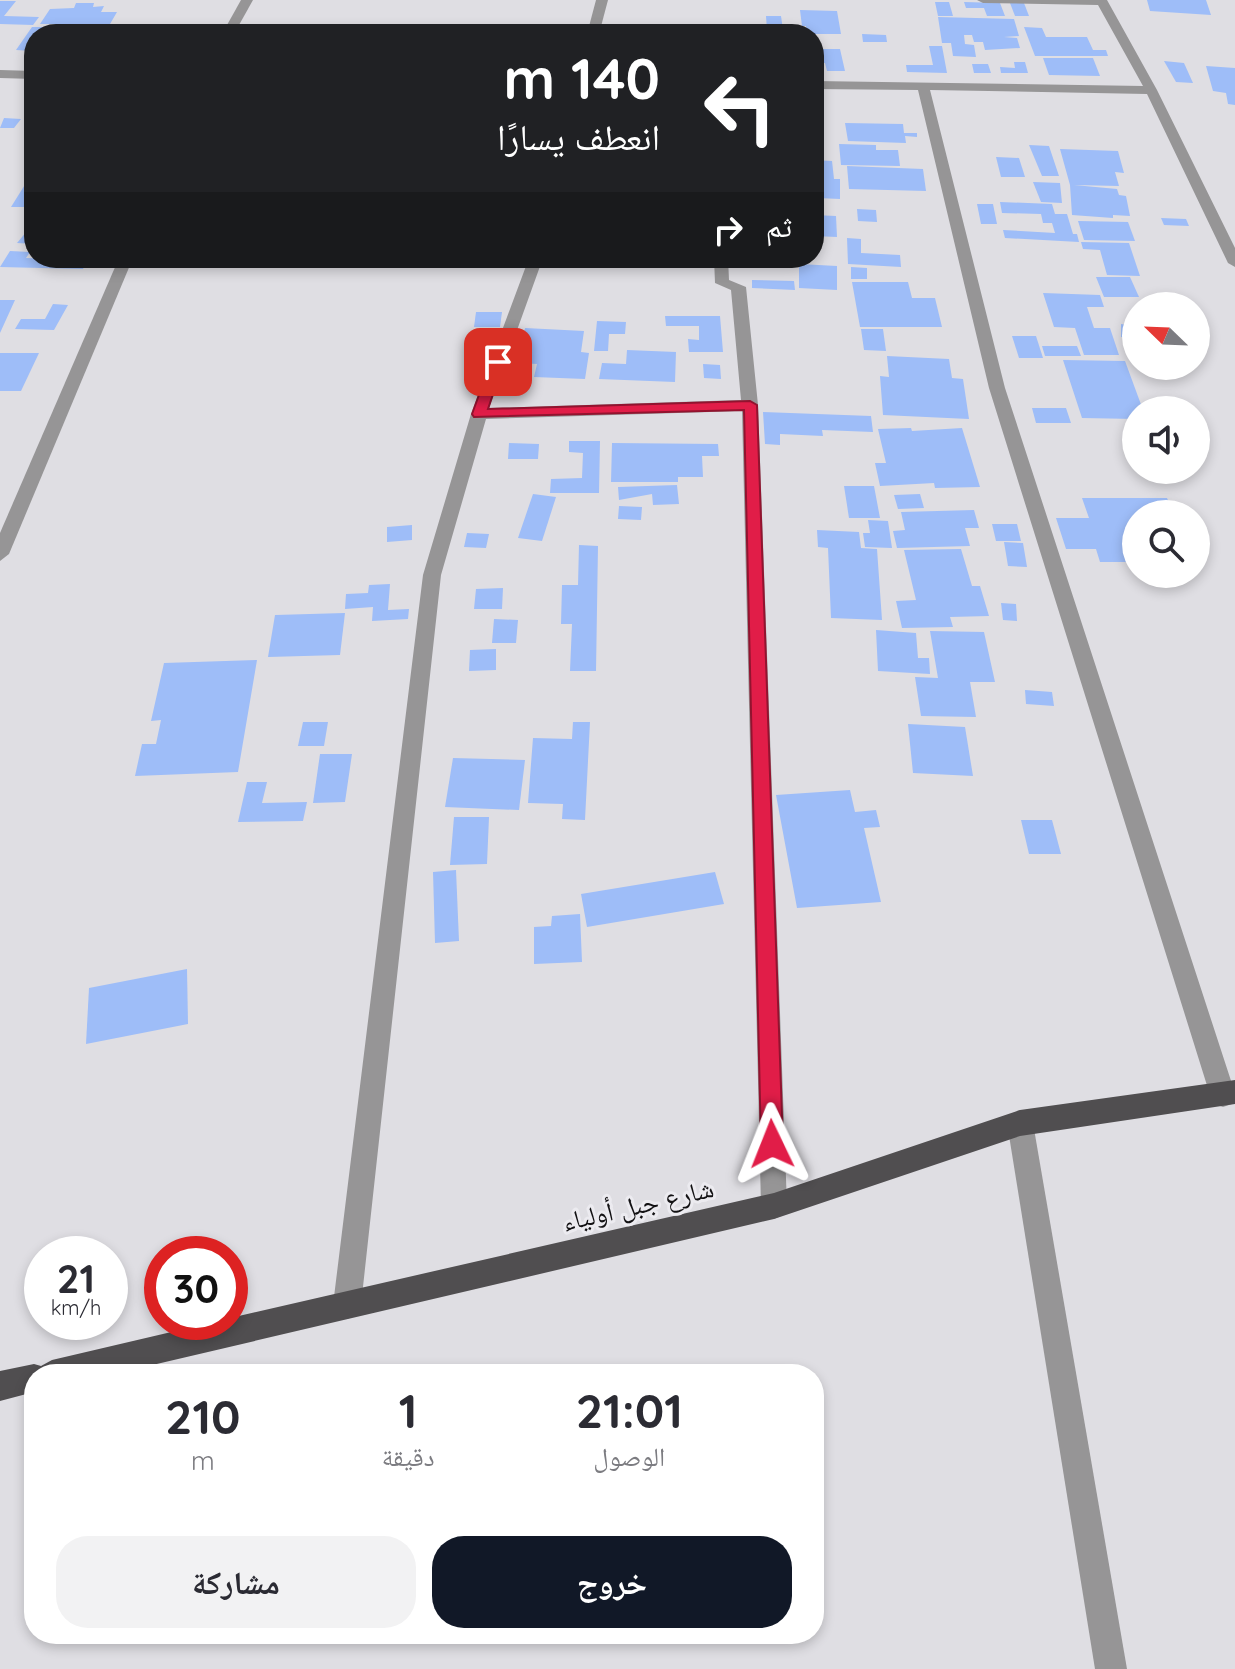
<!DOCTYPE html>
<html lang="ar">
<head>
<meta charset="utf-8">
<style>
	:root { --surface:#fff; --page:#f2f2f3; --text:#2b2b33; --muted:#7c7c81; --accent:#111827 }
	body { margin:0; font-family:Quicksand,"Noto Naskh Arabic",sans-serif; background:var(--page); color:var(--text); direction:rtl; height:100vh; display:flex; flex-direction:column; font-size:30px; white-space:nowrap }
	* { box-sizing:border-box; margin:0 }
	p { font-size:26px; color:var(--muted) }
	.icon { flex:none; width:44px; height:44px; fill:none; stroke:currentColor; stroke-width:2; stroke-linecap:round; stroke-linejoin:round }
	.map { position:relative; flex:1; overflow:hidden; direction:ltr }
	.sheet { position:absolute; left:24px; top:1364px; width:800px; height:280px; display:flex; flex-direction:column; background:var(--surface); border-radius:32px; box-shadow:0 4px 12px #0003; direction:rtl }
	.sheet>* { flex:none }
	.banner { position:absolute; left:24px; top:24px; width:800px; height:244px; border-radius:32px; box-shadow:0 4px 12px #0003; direction:rtl; background:#202124; color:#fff; overflow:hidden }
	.needle { width:52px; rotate:293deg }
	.buttons { position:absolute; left:1122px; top:292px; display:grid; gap:16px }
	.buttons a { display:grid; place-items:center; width:88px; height:88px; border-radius:50%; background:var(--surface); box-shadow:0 4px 12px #0003; font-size:40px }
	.speed { position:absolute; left:24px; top:1236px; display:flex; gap:16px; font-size:40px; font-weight:700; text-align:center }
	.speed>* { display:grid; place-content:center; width:104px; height:104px; border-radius:50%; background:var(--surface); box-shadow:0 4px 12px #0003; line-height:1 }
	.speed small { font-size:20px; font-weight:400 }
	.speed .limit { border:12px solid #d22; background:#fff; color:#111 }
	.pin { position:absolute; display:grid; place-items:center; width:68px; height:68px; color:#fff; margin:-34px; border-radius:16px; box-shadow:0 4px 12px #0006 }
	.me { position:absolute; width:88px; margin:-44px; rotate:358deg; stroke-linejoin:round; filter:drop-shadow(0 0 6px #0008) }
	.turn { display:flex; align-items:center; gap:28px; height:168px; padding:0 32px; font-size:36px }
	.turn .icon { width:104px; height:104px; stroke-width:2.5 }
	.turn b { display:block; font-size:56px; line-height:68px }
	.then { display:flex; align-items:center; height:76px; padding:0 32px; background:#0003; gap:16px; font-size:30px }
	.eta { display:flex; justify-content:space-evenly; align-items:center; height:136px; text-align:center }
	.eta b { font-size:48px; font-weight:700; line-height:56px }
	.action { display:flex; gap:16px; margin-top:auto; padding:16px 32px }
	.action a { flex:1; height:92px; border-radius:32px; background:var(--accent); color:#fff; font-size:32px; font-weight:700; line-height:92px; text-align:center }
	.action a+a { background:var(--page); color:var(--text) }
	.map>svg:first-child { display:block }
	.building { fill:#9ebdf8 }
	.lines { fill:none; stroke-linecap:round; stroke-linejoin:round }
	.minor { fill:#969596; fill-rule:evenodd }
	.trunk { fill:#504e50; fill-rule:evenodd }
	.route { fill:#e11d48; stroke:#92132f; stroke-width:2 }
	.labels { text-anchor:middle; stroke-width:6; stroke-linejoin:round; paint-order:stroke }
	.near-street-label { font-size:26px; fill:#121113; stroke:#ecebf0 }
</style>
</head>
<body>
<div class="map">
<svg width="1235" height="1669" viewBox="0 0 1235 1669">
	<rect width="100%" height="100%" fill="#dfdee3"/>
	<g class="building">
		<polygon points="1147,0 1206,0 1211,15 1150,11"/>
		<polygon points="0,1 16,1 4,16 39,17 33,25 0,24"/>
		<polygon points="935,2 949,2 953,16 938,16"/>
		<polygon points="964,2 1000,3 1005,16 987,16 984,8 966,8"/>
		<polygon points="76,3 94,3 93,7 104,6 101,12 117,12 110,24 40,24 50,9 74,8"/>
		<polygon points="1010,3 1024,3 1029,16 1015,16"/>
		<polygon points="800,10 837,11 841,34 807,34 806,26 802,26"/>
		<polygon points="766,16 781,16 783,30 767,30"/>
		<polygon points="938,17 1014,19 1019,36 1004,37 1017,38 1020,48 985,50 983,42 974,42 972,35 964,35 965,44 974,45 976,57 953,56 951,43 942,43"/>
		<polygon points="114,24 131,25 125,34 107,34"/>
		<polygon points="32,27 47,27 42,34 34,34 32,51 16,50"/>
		<polygon points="1024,27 1042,28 1046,37 1087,37 1093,50 1106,50 1108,56 1035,56"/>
		<polygon points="862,34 886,35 887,42 863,42"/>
		<polygon points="929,46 942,46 947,73 907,72 906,65 933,65"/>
		<polygon points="814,49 840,49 845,71 827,71 825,63 814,63"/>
		<polygon points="1043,58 1093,58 1100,76 1049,75"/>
		<polygon points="1164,61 1184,63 1193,83 1176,82"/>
		<polygon points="1014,62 1025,62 1028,73 1001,73 1000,67 1015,68"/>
		<polygon points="972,64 988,64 991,73 974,73"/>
		<polygon points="1206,66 1235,68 1235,105 1228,104 1226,93 1213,91"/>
		<polygon points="4,118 21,119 14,128 0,128"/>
		<polygon points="845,123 903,124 904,133 917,133 917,137 905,136 906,143 848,141"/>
		<polygon points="839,144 876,145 876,150 898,150 900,166 841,165"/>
		<polygon points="1029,145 1049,146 1059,176 1042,176"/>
		<polygon points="1060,149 1118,151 1124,173 1115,172 1119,186 1074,185 1117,189 1119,195 1126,196 1130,216 1113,215 1113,218 1072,215 1070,185"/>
		<polygon points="996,157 1019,158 1025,177 1001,177"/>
		<polygon points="814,160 832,161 834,179 840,179 840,199 818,198 818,190 814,190"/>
		<polygon points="847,166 923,169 926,191 849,189"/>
		<polygon points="31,175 34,175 34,195 27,207 11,207"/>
		<polygon points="1033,182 1060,183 1062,203 1041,202"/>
		<polygon points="1000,202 1052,204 1055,214 1067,214 1073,234 1077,234 1079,242 1005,238 1003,230 1055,233 1052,223 1043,223 1041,214 1002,213"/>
		<polygon points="977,204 993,204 997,224 981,224"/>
		<polygon points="857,209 876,210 877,222 858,221"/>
		<polygon points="814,215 836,216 837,237 814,236"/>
		<polygon points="1161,218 1186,219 1189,226 1164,225"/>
		<polygon points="1078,221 1128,222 1135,241 1084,240"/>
		<polygon points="27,231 34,231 34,244 17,243"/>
		<polygon points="847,238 861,239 861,253 900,255 901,267 848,264"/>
		<polygon points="1081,242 1129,243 1140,276 1107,275 1100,250 1083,249"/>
		<polygon points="10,251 30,252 26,258 88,260 83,269 0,267"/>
		<polygon points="799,264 837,266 837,290 799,288"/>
		<polygon points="851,267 867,268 867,279 851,279"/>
		<polygon points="1096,277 1130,277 1139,297 1104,297"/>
		<polygon points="752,280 794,281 795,290 752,288"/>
		<polygon points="852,282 908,282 912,298 935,298 942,327 860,327"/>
		<polygon points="1043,293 1100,295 1104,307 1087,307 1094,328 1110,328 1119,355 1084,355 1075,328 1054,327"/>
		<polygon points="0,300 15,300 0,333"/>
		<polygon points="53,304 68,305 54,330 15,329 21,319 45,319"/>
		<polygon points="476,312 502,312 500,327 474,327"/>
		<polygon points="665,316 720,316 723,352 689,352 688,339 699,340 699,326 666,326"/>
		<polygon points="597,321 626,322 625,334 609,334 608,351 594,351"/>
		<polygon points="1121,324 1135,326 1136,339 1121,337"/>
		<polygon points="525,328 584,331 581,352 589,353 585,379 534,377 537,364 518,363"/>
		<polygon points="861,329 883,329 886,351 864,350"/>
		<polygon points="1012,336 1036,336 1043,358 1019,358"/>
		<polygon points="1042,346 1077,346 1081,356 1045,356"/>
		<polygon points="627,350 676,352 675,382 599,379 602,363 626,364"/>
		<polygon points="0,353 39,353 21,391 0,391"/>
		<polygon points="887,356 949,359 952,378 963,379 969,419 883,415 880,376 889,377"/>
		<polygon points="1063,360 1125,361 1143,410 1136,410 1136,419 1082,418"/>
		<polygon points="703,364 720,365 721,379 704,378"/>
		<polygon points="1032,408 1066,408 1071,423 1036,423"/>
		<polygon points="763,412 871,416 873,432 822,430 823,436 780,434 780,445 765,444"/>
		<polygon points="911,428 912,431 962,428 980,487 935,488 934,483 880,486 875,463 886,463 878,429"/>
		<polygon points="569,441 600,441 599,493 550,493 551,479 582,478 583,453 569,452"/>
		<polygon points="509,443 539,444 538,459 508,459"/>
		<polygon points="612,443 718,444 719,456 702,456 703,477 678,477 678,482 611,482"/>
		<polygon points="677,485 679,504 653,505 652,494 619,500 618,487"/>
		<polygon points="844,486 874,486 880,518 849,518"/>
		<polygon points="533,494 556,497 542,541 518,538"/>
		<polygon points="920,494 924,508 898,509 894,495"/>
		<polygon points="1082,498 1167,498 1174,514 1136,514 1136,562 1100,562 1096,549 1066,549 1056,518 1089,518"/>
		<polygon points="619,506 642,507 641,520 618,519"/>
		<polygon points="974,510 979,528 965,528 970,546 897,548 893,531 905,530 901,512"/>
		<polygon points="868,520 888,521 892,548 865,547 863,533 870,533"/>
		<polygon points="992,524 1017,524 1021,541 996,541"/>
		<polygon points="412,525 412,540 387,542 387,527"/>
		<polygon points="817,530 859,532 861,548 877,549 882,620 831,618 828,548 818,547"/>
		<polygon points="467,533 489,534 486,548 464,547"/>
		<polygon points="1004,542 1023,543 1027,567 1008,566"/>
		<polygon points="579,545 598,546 596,671 570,671 572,624 561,624 562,585 578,585"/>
		<polygon points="961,549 972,586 980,586 989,616 950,617 953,627 902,628 896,601 916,600 904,550"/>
		<polygon points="390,584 388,610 409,609 408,619 372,621 373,607 345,609 346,594 368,593 369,585"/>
		<polygon points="503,588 502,609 474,609 476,589"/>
		<polygon points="1001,603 1016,604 1017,621 1003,620"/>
		<polygon points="345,613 340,655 268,657 275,615"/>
		<polygon points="494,619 518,620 516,643 492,643"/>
		<polygon points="876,630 916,633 918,658 929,658 930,674 878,671"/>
		<polygon points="930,631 984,632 995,682 970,682 976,717 921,716 915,677 938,678"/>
		<polygon points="496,649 496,670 469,671 470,650"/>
		<polygon points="257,660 238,772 135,776 142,744 156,744 161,720 151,721 164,663"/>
		<polygon points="1025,690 1052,692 1054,706 1026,704"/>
		<polygon points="303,722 328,722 324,746 298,746"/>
		<polygon points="573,722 590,722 585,820 562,819 563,804 528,803 533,738 572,739"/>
		<polygon points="908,724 965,727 973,776 913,773"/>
		<polygon points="320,754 352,754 345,802 313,803"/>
		<polygon points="453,758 525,760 519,810 445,807"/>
		<polygon points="247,782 267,782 262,803 307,802 303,821 238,822"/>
		<polygon points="850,790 855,812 876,810 880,827 864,828 881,902 797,908 776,795"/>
		<polygon points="454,817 489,817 487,864 450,865"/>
		<polygon points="1021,820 1052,820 1061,854 1029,854"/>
		<polygon points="456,870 459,941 435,943 433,872"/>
		<polygon points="715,872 724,904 587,927 581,894"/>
		<polygon points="580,914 582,962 534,964 534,927 551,926 552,916"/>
		<polygon points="187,969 188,1024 86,1044 89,988"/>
	</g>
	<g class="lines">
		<g class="minor">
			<polygon points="241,0 253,0 234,34 222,34"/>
			<polygon points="596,0 608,0 599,34 587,34"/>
			<polygon points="977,0 1107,0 1157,90 1235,248 1235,267 1228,263 1147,94 930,90 1005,388 1235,1093 1232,1104 1223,1107 1214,1104 1210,1095 989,388 918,90 814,89 814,81 1143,86 1098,5 983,3"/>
			<polygon points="0,70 34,71 34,79 0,78"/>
			<polygon points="119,258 133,258 9,554 0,561 0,533"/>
			<polygon points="529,258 543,258 489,408 741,400 731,290 715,283 714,258 728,258 729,280 746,287 758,405 787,1206 783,1215 774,1219 765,1215 761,1206 742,411 486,419 441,575 361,1305 357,1315 347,1319 337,1315 333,1305 423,575 471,414"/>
			<polygon points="1020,1110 1029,1114 1033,1123 1127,1669 1095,1669 1007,1123 1011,1114"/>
		</g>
		<polygon class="trunk" points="1235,1080 1235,1104 1020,1136 774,1219 114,1374 34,1374 34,1392 0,1401 0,1371 34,1364 41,1366 52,1360 214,1322 230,1322 230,1318 774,1193 1020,1110"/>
	</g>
	<polygon class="route" points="498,358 504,362 488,409 750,401 757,405 783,1144 780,1152 772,1155 765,1152 761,1144 744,410 474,417 472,414 491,362"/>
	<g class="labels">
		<g class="near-street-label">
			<text transform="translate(638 1205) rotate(-13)" y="9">شارع جبل أولياء</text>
		</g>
	</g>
</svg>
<div class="buttons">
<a><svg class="needle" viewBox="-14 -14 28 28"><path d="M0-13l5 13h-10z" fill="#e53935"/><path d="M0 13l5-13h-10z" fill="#7c7c81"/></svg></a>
<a><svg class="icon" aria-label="sound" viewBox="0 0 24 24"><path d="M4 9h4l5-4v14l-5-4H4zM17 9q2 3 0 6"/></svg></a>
<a><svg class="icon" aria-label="search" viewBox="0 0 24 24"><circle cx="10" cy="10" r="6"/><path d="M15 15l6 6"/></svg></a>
</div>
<div class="speed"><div>21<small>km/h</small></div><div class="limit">30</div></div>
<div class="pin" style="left:498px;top:362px;background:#d93025"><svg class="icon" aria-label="arrive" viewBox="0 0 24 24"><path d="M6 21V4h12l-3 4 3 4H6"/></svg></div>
<svg class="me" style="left:772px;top:1144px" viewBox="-20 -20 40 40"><path d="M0-17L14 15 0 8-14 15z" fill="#e11d48" stroke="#fff" stroke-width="4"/></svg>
<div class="banner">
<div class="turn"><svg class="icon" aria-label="left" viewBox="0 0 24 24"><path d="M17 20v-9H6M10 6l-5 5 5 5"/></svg><div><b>140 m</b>انعطف يسارًا</div></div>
<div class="then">ثم<svg class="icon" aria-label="right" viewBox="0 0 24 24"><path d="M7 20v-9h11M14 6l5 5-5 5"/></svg></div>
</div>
<section class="sheet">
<div class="eta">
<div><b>21:01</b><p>الوصول</p></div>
<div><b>1</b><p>دقيقة</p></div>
<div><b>210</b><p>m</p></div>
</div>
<div class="action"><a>خروج</a><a>مشاركة</a></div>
</section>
</div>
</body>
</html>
